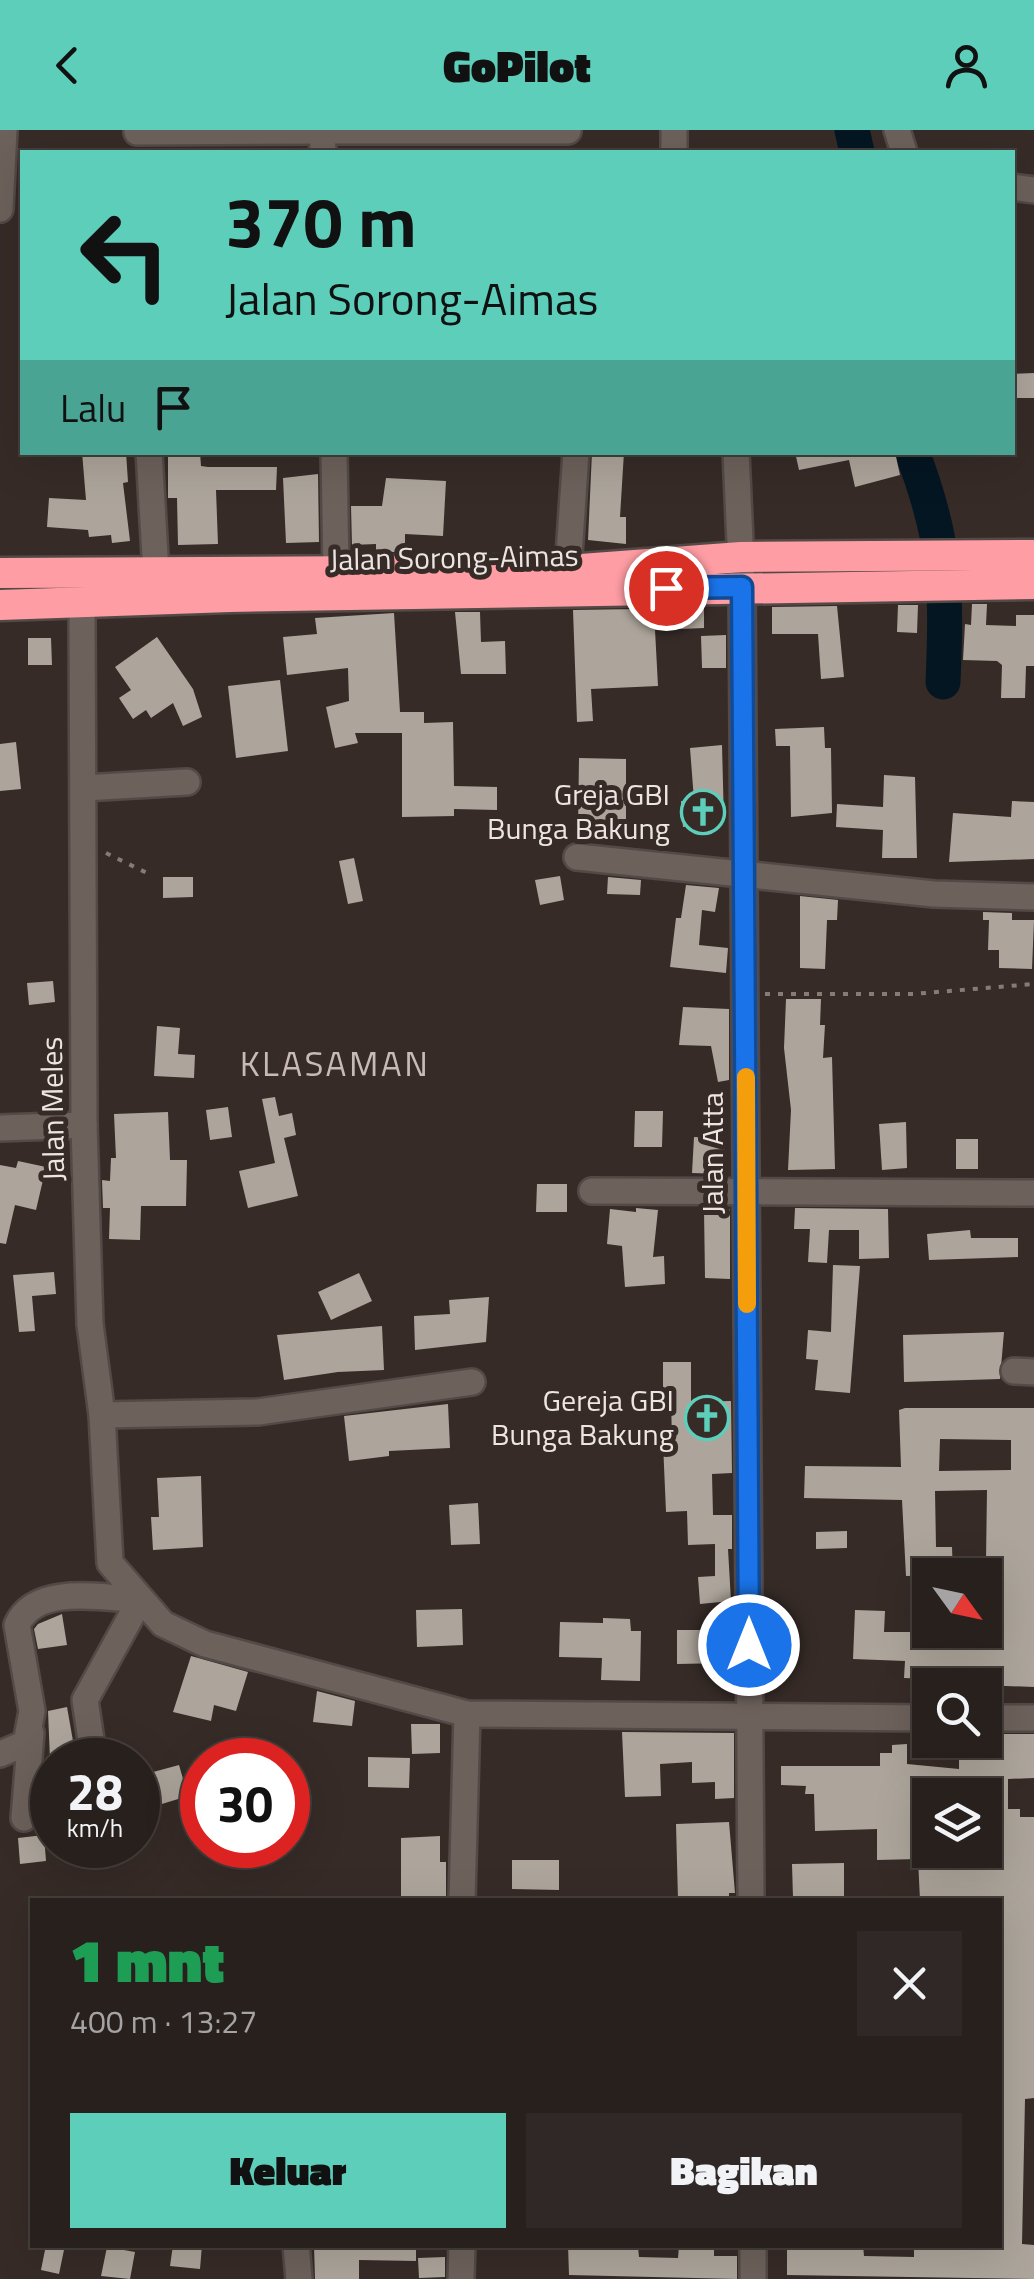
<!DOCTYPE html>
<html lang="id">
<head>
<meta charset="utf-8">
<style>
	:root { --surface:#28201d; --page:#302826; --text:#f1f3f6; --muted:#a5a3a4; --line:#443e3b; --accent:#5cceba }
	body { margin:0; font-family:"Titillium Web",sans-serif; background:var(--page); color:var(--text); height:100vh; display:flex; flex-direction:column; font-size:38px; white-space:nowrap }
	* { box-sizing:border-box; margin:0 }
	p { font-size:32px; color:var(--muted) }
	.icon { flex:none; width:55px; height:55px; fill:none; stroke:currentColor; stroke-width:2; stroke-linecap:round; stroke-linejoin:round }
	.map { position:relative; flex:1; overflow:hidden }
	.side { position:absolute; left:30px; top:1768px; width:972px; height:350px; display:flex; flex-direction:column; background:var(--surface); border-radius:0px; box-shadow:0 10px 40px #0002,0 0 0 2px var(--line) }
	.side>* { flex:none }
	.banner { position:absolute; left:20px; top:20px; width:995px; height:305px; border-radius:0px; box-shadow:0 10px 40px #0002,0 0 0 2px var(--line); background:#5cceba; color:#111; overflow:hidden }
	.needle { width:65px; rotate:123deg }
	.fabs { position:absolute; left:912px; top:1428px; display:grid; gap:20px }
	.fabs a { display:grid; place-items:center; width:90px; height:90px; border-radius:0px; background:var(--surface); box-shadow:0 10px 40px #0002,0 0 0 2px var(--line); font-size:50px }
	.speed { position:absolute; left:30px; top:1608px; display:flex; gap:20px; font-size:50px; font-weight:700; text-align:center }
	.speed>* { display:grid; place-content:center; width:130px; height:130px; border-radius:50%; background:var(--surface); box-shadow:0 10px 40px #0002,0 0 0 2px var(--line); line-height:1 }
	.speed small { font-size:25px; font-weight:400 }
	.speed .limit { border:15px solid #d22; background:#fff; color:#111 }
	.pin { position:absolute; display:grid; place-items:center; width:85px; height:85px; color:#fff; margin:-42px; border:5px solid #fff; border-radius:50%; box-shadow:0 2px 10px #0007 }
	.me { position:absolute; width:110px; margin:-55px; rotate:0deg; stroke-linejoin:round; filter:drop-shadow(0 0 8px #0008) }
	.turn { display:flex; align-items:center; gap:35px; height:210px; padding:0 40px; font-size:45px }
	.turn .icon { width:130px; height:130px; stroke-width:2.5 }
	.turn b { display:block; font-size:70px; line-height:85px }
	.then { display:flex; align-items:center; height:95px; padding:0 40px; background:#0003; gap:20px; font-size:38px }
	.round { display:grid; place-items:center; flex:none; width:105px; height:105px; border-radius:0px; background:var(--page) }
	.summary { display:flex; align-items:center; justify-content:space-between; height:170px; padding:0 40px }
	h1 { font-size:60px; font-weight:800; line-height:75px; color:#1e9e55 }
	.button { display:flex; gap:20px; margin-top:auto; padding:20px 40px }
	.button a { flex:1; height:115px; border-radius:0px; background:var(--accent); color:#111; font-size:40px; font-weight:800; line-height:115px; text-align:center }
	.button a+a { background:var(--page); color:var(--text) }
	header { display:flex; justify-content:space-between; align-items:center; height:130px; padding:0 40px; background:var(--accent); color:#111; font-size:45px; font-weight:800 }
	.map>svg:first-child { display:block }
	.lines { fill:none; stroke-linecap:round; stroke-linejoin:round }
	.river { stroke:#041622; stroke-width:35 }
	.building { fill:#ada59b; fill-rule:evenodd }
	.minor-casing { stroke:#534a47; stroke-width:30 }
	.highway-casing { stroke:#534a47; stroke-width:35 }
	.path { stroke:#857c78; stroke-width:4; stroke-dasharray:5 8; stroke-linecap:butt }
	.minor { stroke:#6d615b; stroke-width:25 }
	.highway { stroke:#fe9da3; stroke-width:30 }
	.route-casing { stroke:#114b97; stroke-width:25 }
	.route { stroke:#1a73e8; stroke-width:18 }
	.slow { stroke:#f59e0b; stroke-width:18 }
	.labels { text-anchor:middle; stroke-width:10; stroke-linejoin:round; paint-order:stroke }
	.street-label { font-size:30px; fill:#ece5e2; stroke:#362b27 }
	.poi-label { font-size:30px; fill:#ece5e2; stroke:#362b27; text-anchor:end }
	.quarter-label { font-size:35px; letter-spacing:2.5px; fill:#c8bab5; stroke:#362b27 }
</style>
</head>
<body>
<header><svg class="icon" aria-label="back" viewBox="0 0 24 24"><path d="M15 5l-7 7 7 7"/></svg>GoPilot<svg class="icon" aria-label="person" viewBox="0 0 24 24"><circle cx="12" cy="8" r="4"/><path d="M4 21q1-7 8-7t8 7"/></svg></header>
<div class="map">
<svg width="1034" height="2149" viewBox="0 0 1034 2149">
	<rect width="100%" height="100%" fill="#362b27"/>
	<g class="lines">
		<g class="river">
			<polyline points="852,0 857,22"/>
			<path d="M912,322C946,411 947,458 943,552"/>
		</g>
	</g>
	<g class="building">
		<polygon points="1034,243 1034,268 1012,268 1012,244"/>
		<polygon points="82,322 126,322 128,352 123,353 130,411 112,413 111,405 89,407 88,400 47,397 49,368 86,370"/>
		<polygon points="168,322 200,322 201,336 208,337 277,337 276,360 216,360 218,414 178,415 177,368 168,368"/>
		<polygon points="592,322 624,322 620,387 626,387 626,414 588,410"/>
		<polygon points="795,322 895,322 900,345 855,357 849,330 799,340"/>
		<polygon points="318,344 319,412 286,413 283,348"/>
		<polygon points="386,348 446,351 443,406 405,404 405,422 376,422 376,414 352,415 351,376 382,376"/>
		<polygon points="972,474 987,474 986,495 1016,496 1016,485 1034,485 1034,536 1026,536 1025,568 1001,568 1002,535 997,531 963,530 965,494 971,495"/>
		<polygon points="898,475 918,475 917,503 897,502"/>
		<polygon points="837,476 844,547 821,549 818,504 772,504 772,477"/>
		<polygon points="704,478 704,498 655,500 658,556 591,559 593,591 577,592 573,480"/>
		<polygon points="455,482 480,482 481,512 505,511 506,544 461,544"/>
		<polygon points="394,483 400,582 424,582 424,593 453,592 454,656 497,657 497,680 454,679 454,686 402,687 402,603 355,603 358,613 335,618 326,577 349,571 348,538 287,545 283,507 317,504 315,488"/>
		<polygon points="726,505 726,538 702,538 701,506"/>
		<polygon points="157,507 193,559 202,587 183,596 173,573 151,588 146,580 133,589 119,568 131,560 115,537"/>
		<polygon points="28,508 51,508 52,535 28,535"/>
		<polygon points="280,550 288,621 236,628 228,556"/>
		<polygon points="824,597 825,618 831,618 832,683 791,687 790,616 776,616 775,599"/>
		<polygon points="16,612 21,659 0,661 0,614"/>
		<polygon points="722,615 724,692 683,697 681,671 694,670 690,618"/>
		<polygon points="579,628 626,629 626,700 578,700"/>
		<polygon points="884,645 915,647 917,728 882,728 883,700 836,697 837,674 883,677"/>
		<polygon points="1012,671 1034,672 1034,729 949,732 953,683 1011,687"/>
		<polygon points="354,728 363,771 348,774 339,731"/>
		<polygon points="560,746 564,770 540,775 535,750"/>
		<polygon points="163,747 193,747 193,767 163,768"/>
		<polygon points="608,747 641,750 640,765 607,764"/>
		<polygon points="686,755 719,758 715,782 702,780 699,815 728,818 726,843 670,837 676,788 681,788"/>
		<polygon points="800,766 838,770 837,790 827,790 825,839 800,838"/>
		<polygon points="983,782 1012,783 1012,790 1034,790 1032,839 999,838 999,820 988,820 989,790 983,790"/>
		<polygon points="53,851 55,872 29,875 27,853"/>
		<polygon points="786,869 821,869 820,895 825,895 823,928 832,927 835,1039 788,1040 791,980 784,918"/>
		<polygon points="683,877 729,879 729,950 718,952 711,916 679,915"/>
		<polygon points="157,896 180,898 178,924 195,925 194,948 154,946"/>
		<polygon points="275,967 279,986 292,983 296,1005 284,1008 298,1066 248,1078 239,1041 275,1033 262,969"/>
		<polygon points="228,977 232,1007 210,1010 206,980"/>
		<polygon points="635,981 663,981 662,1017 634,1017"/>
		<polygon points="168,982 170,1030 187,1030 186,1076 141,1076 140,1110 109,1109 110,1078 103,1078 102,1050 110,1051 111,1028 116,1028 114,984"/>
		<polygon points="906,992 907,1038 882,1040 879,994"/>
		<polygon points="694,1007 725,1009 723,1044 692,1043"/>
		<rect x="956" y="1009" width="22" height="30"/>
		<polygon points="18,1031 46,1037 36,1080 15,1075 6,1114 0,1113 0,1035 16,1038"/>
		<polygon points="537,1054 567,1054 567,1082 536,1082"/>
		<polygon points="636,1078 658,1080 653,1127 664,1126 665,1154 625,1157 622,1116 607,1114 610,1079 636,1082"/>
		<polygon points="795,1078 888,1079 889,1128 859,1129 859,1100 829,1100 827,1133 808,1132 810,1099 794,1099"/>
		<polygon points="704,1079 730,1079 730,1149 705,1148"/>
		<polygon points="970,1100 971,1108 1018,1108 1018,1127 929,1130 927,1104"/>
		<polygon points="833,1135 860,1136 850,1263 815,1260 818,1230 806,1229 808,1200 831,1202"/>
		<polygon points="54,1142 56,1164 32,1166 35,1201 19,1202 13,1145"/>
		<polygon points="359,1143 372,1171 331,1190 318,1162"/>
		<polygon points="489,1167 486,1212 415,1220 414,1186 450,1184 449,1170"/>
		<polygon points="382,1196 384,1240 338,1242 284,1250 277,1205"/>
		<polygon points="1004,1202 1000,1249 904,1252 903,1205"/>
		<polygon points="663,1232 691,1232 691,1272 731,1271 732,1343 712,1344 713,1385 732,1385 732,1419 728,1419 731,1471 700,1474 698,1447 715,1446 715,1414 688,1415 687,1381 666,1382 663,1313 672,1312 671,1268 663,1268"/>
		<polygon points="448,1274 450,1318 389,1321 389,1326 349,1331 344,1286"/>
		<path d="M905,1278H1034V1557L979,1555V1541L930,1542V1549L904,1548L905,1531L853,1529L855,1480L885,1481L884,1502H985L987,1360L935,1361L936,1417H952L953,1445L906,1446L902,1370L804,1368L805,1336L901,1337L899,1280ZM940,1309L1011,1310V1340L939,1341Z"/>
		<polygon points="201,1346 203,1417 153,1420 151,1387 159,1387 157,1348"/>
		<polygon points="478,1373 480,1414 451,1415 449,1375"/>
		<polygon points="847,1401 847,1418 816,1419 816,1402"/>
		<polygon points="462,1479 463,1515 417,1517 416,1480"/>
		<polygon points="62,1484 67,1515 38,1519 34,1499 38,1494"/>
		<polygon points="603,1488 630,1489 631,1501 641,1501 640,1551 601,1550 602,1528 559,1527 560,1492 603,1493"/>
		<polygon points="677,1500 727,1500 728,1533 677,1534"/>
		<polygon points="191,1526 248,1542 236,1581 214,1575 211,1591 173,1582"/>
		<polygon points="317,1561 355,1571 352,1596 313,1592"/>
		<polygon points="67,1577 76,1628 50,1630 48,1581"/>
		<polygon points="411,1594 440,1594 440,1623 412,1624"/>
		<polygon points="622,1602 734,1603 734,1668 715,1669 715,1652 692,1653 692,1632 660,1634 661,1666 625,1667"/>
		<path d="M985,1604H1034V1648L1008,1649V1679H1020V1687H1034V1968L1025,1969L1022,2114L1034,2115V2149L787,2145V2115H863L864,2126L914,2127V2115H1000V1770H920L918,1729L877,1730V1699L815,1701L814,1664H805L806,1656L781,1655V1636H880V1623H892V1615L907,1614V1634L959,1639V1610H985ZM930,1665H985V1720H930Z"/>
		<polygon points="368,1627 410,1628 409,1658 368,1657"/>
		<polygon points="179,1635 188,1666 152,1677 142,1645"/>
		<polygon points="729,1692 735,1763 729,1763 729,1770 678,1770 676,1694"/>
		<polygon points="44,1705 46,1731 20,1734 18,1708"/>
		<polygon points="440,1706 440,1732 446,1732 446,1770 401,1770 401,1708"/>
		<polygon points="512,1730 559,1730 559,1760 512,1759"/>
		<polygon points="844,1733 844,1767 793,1768 792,1734"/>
		<polygon points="46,2115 65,2115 59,2144 41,2140"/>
		<polygon points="173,2115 202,2115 200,2139 170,2136"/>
		<polygon points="314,2115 416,2115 416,2131 359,2130 359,2149 315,2149"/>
		<polygon points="568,2115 638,2117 639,2127 678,2128 679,2115 714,2115 714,2126 737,2126 737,2149 569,2145"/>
		<polygon points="107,2117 135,2122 130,2149 101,2146"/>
		<polygon points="445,2127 445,2147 419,2148 418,2128"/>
	</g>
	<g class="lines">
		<defs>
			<g id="minor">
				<polyline points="674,0 674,22"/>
				<polyline points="897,0 904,22"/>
				<polyline points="137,2 322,1"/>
				<polyline points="323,22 322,1 568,1"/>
				<polyline points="1012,57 1034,60"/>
				<polyline points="0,79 4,0"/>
				<polyline points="149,322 156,443"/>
				<polyline points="334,322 336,442"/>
				<polyline points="736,322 742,457 751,1770"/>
				<polyline points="568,440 576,322"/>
				<polyline points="82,475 84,995 90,1194 102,1285 110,1433 163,1494 205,1514 467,1584 930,1588"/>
				<polyline points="84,658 187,652"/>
				<polyline points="577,727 934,764 1034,767"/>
				<polyline points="0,998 84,995"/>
				<polyline points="592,1061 1034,1063"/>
				<polyline points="1014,1241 1034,1242"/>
				<polyline points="102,1285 258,1282 472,1252"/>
				<polyline points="985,1588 1034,1588"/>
				<path d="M0,1624L26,1613L32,1581L17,1495C35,1453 105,1468 140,1470"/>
				<polyline points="94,1630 85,1570 140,1470"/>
				<polyline points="24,1688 31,1603"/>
				<polyline points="462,1770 467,1584"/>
				<polyline points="296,2115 299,2149"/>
				<polyline points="753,2115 753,2149"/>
				<polyline points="461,2149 462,2115"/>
			</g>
			<g id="highway">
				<polyline points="0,443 568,440 741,427 1034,425"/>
				<polyline points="0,475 230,467 1034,454"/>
			</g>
		</defs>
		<use href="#minor" class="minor-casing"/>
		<use href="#highway" class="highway-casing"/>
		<g class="path">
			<polyline points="106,723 151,745"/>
			<polyline points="765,864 913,864 1034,854"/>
		</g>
		<use href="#minor" class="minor"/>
		<use href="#highway" class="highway"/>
	</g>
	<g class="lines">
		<defs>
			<polyline id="route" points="666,458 742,457 749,1515"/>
		</defs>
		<use href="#route" class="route-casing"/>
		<use href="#route" class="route"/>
		<polyline class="slow" points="746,947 747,1174"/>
	</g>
	<defs>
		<symbol id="church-ring" viewBox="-11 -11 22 22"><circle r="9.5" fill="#362b27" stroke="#5cceba" stroke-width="1.5"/><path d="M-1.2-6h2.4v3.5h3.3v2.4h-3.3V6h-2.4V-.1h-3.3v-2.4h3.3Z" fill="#5cceba"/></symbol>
	</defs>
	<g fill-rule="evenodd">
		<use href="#church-ring" x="678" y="657" width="50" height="50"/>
		<use href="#church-ring" x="682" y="1263" width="50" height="50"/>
	</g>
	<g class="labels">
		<g class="street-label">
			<text transform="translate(454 428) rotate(-1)" y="10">Jalan Sorong-Aimas</text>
			<text transform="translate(53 979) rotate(-91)" y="10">Jalan Meles</text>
			<text transform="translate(713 1023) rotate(-90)" y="10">Jalan Atta</text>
		</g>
		<g class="poi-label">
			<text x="670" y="675">Greja GBI<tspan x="670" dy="34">Bunga Bakung</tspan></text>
			<text x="674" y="1281">Gereja GBI<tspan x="674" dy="34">Bunga Bakung</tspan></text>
		</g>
		<g class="quarter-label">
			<text x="335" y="946">KLASAMAN</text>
		</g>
	</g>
</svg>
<div class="fabs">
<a><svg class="needle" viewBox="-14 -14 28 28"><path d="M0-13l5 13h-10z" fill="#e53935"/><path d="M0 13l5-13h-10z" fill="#a5a3a4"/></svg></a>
<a><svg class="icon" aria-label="search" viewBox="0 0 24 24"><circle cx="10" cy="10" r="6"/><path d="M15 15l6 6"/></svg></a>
<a><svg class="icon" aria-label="layers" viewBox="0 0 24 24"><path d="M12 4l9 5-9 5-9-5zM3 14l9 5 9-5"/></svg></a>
</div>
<div class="speed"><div>28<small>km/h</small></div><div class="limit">30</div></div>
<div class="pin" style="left:666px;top:458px;background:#d93025"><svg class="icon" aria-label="arrive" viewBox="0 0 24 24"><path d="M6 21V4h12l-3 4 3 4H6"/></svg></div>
<svg class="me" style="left:749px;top:1515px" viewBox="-20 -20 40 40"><circle r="17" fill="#1a73e8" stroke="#fff" stroke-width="3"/><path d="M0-11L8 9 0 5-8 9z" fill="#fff"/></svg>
<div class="banner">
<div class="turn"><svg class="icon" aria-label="left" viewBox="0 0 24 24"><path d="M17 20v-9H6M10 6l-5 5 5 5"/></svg><div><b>370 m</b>Jalan Sorong-Aimas</div></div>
<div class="then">Lalu<svg class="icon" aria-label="arrive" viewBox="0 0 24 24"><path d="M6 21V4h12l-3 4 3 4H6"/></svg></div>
</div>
<section class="side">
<div class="summary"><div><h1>1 mnt</h1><p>400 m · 13:27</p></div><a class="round"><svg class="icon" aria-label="close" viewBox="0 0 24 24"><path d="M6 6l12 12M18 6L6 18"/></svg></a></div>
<div class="button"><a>Keluar</a><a>Bagikan</a></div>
</section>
</div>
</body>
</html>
